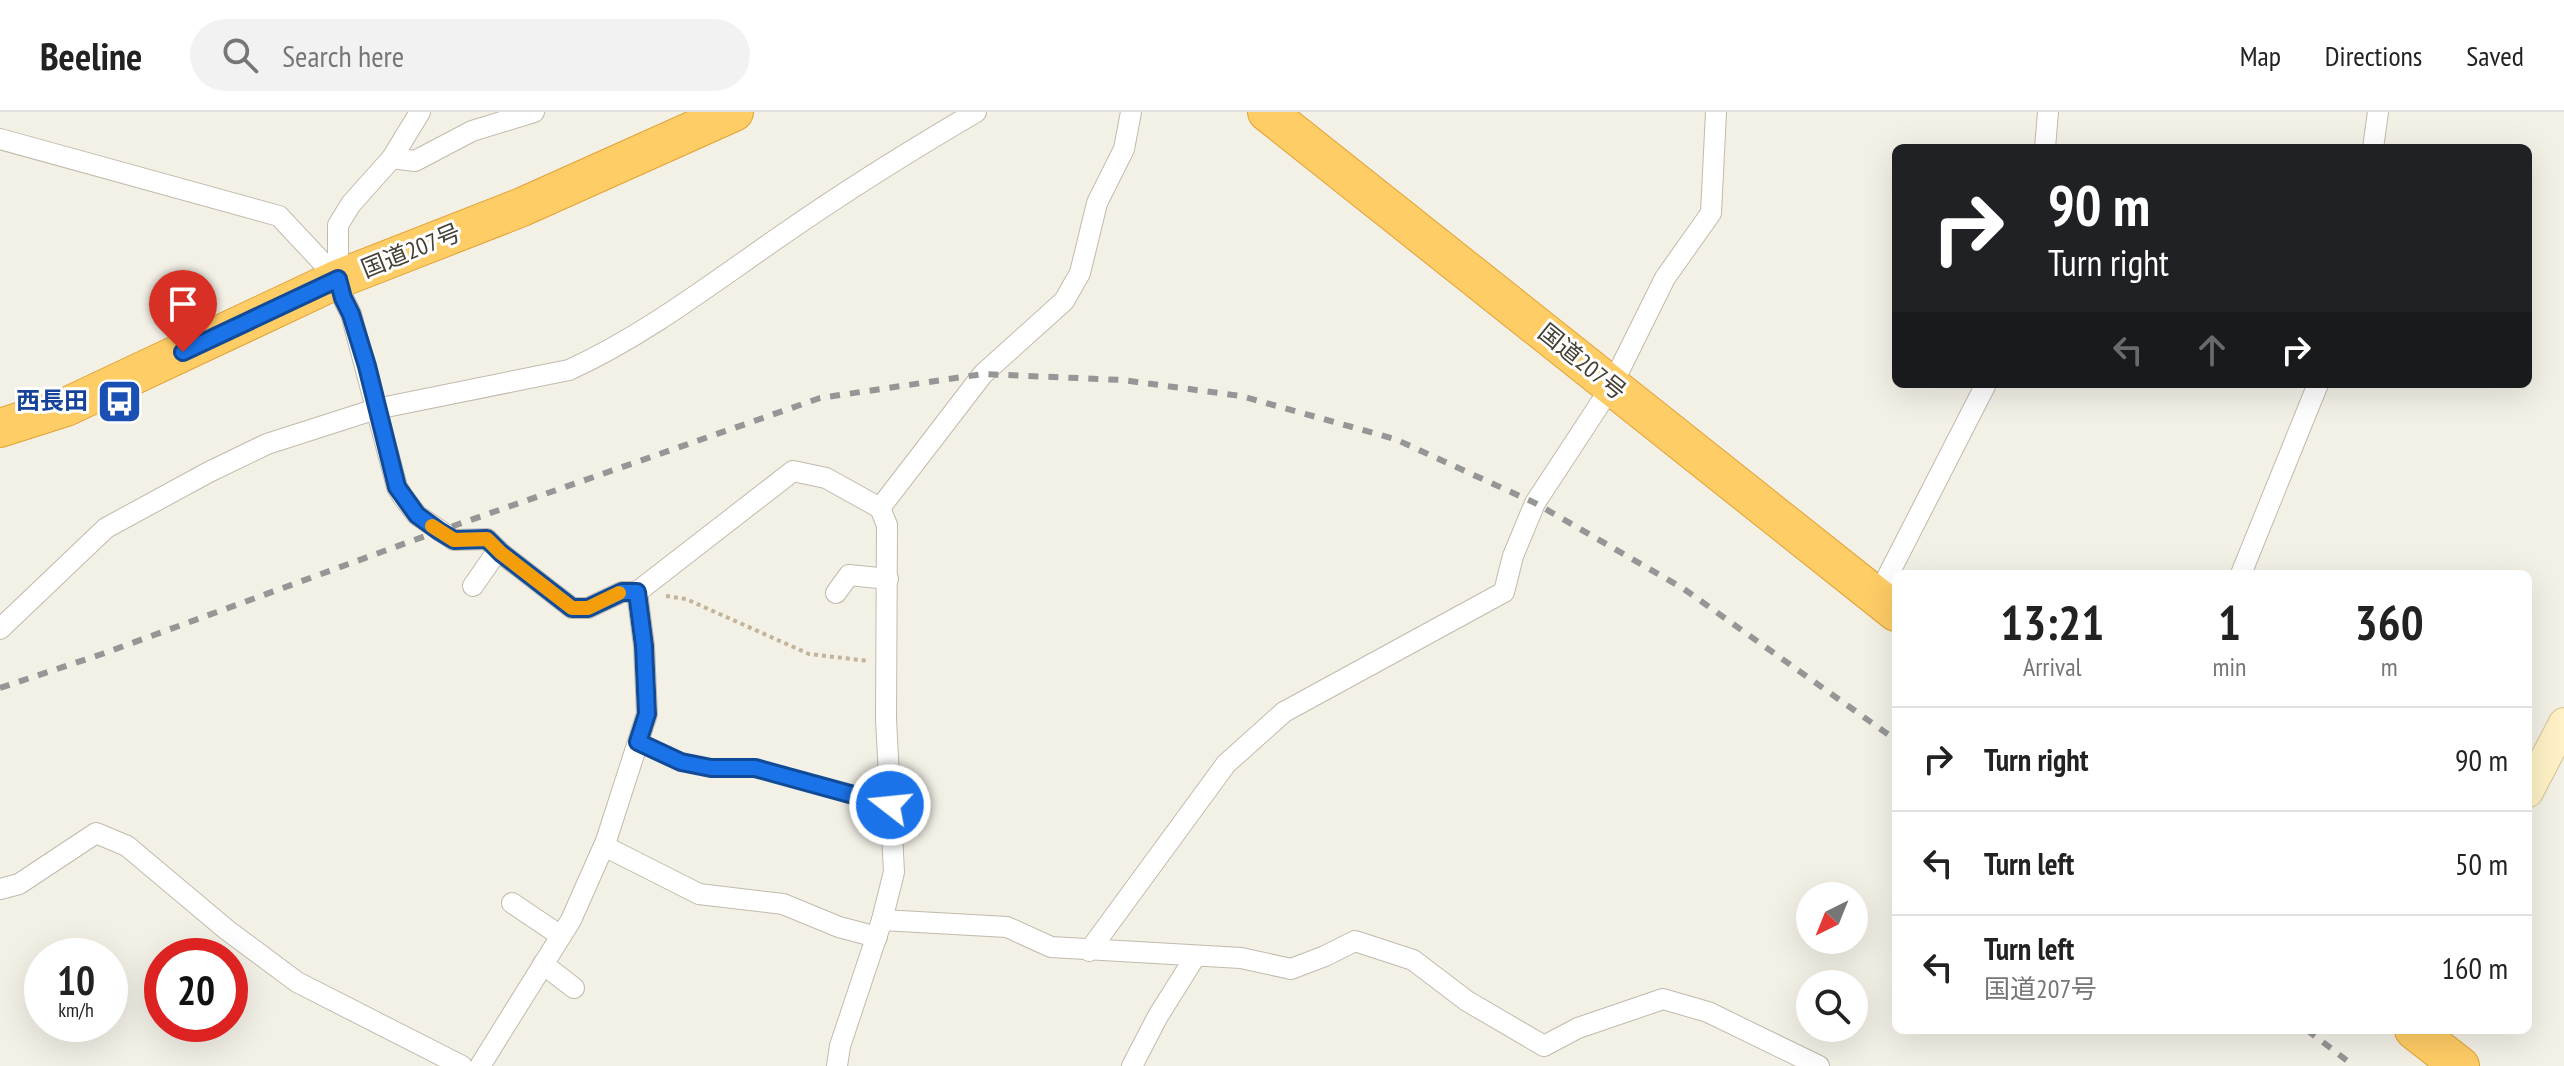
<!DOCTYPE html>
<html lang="en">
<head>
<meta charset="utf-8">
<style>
	:root { --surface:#fff; --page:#f2f2f2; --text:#222; --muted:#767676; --line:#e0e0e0 }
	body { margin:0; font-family:"PT Sans Narrow","Noto Sans JP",sans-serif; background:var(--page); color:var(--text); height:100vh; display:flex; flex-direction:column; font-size:30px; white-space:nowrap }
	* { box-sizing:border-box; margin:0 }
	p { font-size:26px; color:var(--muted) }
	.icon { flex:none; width:44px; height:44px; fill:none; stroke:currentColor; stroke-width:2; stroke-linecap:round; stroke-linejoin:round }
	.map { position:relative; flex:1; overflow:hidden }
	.drawer { position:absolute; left:1892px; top:458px; width:640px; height:464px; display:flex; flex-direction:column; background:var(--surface); border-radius:12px; box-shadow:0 8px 32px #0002 }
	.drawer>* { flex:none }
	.hud { position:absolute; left:1892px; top:32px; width:640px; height:244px; border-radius:12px; box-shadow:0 8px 32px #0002; background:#202124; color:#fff; overflow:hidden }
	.needle { width:52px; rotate:223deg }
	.tools { position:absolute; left:1796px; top:770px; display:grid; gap:16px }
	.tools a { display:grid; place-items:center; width:72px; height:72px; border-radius:50%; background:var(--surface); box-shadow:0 8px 32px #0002; font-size:40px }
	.speed { position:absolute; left:24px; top:826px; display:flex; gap:16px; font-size:40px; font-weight:700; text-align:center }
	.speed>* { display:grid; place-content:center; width:104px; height:104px; border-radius:50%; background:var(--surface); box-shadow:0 8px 32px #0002; line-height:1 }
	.speed small { font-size:20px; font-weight:400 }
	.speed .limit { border:12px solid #d22; background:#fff; color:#111 }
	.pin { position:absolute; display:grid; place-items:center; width:68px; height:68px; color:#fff; margin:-82px -34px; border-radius:50% 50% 50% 0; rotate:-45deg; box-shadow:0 0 8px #0007 }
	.pin .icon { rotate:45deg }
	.me { position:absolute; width:88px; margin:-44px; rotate:286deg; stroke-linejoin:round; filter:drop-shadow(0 0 6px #0008) }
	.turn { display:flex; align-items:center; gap:28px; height:168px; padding:0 24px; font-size:36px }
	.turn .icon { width:104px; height:104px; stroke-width:2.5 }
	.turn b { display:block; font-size:56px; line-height:68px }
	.lanes { display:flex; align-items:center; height:76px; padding:0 24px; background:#0003; justify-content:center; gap:40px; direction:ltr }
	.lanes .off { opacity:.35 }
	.eta { display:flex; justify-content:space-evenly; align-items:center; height:136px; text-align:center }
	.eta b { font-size:48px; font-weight:800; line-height:56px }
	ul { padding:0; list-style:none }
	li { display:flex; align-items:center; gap:24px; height:104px; padding:0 24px; border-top:2px solid var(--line) }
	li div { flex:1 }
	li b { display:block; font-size:30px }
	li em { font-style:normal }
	header { display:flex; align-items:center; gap:48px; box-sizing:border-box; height:112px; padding:0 40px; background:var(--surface); border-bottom:2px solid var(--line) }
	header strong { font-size:38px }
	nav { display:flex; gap:44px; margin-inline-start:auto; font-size:28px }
	.search { width:560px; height:72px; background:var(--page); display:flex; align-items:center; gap:20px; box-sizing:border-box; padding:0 28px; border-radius:44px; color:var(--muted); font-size:30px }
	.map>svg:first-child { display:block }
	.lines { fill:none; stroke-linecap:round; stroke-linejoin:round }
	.lane-casing { stroke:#c2baac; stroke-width:12 }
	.street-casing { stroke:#c2baac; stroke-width:22 }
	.secondary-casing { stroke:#d4c496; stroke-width:32 }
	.highway-casing { stroke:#e0a234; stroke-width:40 }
	.path { stroke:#c1b49a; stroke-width:4; stroke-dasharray:4 4; stroke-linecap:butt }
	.lane { stroke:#fff; stroke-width:10 }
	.street { stroke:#fff; stroke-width:20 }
	.secondary { stroke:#fff1c5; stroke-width:30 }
	.highway { stroke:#ffcd66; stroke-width:38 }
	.rail { stroke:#969696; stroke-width:6; stroke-dasharray:10 10; stroke-linecap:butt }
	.route-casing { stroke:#114b97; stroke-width:20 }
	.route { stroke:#1a73e8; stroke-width:14 }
	.slow { stroke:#f59e0b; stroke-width:14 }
	.labels { text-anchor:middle; stroke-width:6; stroke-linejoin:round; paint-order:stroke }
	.street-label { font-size:24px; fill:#464035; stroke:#fff }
	.transit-label { font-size:24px; font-weight:bold; fill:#164399; stroke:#fff; text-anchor:end }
</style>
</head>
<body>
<header>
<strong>Beeline</strong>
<div class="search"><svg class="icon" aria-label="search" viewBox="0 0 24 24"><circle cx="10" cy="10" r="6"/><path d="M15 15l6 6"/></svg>Search here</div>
<nav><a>Map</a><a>Directions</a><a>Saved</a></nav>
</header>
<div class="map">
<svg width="2564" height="954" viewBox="0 0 2564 954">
	<rect width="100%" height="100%" fill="#f3f0e6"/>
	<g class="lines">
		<defs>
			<polyline id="lane" points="638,630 681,650 711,656 755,656 890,693"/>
			<g id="street">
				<polyline points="420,0 392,46 351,92 338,113 338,167 343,186 351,202 397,375 403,385 417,403 454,428 487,427 501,441 572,496 588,496 622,480 637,480 793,359 826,366 880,396 887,413 886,607 894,760 882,808 840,934 837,954"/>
				<polyline points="0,27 279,104 338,167"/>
				<polyline points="2045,36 2048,0"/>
				<polyline points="2373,36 2378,0"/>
				<polyline points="392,46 415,49 472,19 534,0"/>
				<polyline points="880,396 983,262 1064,189 1080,161 1097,91 1124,37 1131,0"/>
				<polyline points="2241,462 2318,272"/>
				<polyline points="473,474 498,438"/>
				<polyline points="836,481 849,463 888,467"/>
				<polyline points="1877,485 1986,272"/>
				<path d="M0,517L106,416L209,360L267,332L376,297L569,258C646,223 715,169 785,121C847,78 911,38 976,0"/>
				<polyline points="604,734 699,782 783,792 839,815 877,825"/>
				<polyline points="0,777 19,772 96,721 127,734 227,818 297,870 462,954"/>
				<polyline points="512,791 561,824"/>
				<polyline points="882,808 1007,815 1051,835 1241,846 1291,857 1325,844 1355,829 1413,848 1467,889 1544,934 1578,916 1663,887 1708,900 1819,954"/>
				<polyline points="1089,839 1226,652 1284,600 1504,480 1513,444 1535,391 1611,275 1665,166 1711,101 1716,0"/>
				<polyline points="543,852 574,876"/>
				<polyline points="480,954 571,808 606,729 647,602 644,534 637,480"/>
				<polyline points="1132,954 1158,904 1195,845"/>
			</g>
			<polyline id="secondary" points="2528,680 2564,611"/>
			<g id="highway">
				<polyline points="1267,0 1896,500"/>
				<polyline points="0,316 66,295 338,167 522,95 734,0"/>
				<polyline points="2414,918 2460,954"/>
			</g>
		</defs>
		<use href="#lane" class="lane-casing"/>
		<use href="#street" class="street-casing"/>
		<use href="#secondary" class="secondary-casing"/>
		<use href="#highway" class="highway-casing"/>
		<polyline class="path" points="666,484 686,487 809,542 869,549"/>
		<use href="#lane" class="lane"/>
		<use href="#street" class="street"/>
		<use href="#secondary" class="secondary"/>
		<use href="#highway" class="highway"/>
		<g class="rail">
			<polyline points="0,576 102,542 439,419 820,286 983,262 1122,268 1241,284 1395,327 1535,391 1684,477 1896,628"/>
			<polyline points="2307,918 2354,954"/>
		</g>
	</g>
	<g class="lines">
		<defs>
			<polyline id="route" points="183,240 338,167 343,186 351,202 367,254 397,375 417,403 439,419 454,428 487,427 501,441 572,496 588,496 622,480 637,480 644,534 647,602 638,630 681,650 711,656 755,656 890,693"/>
		</defs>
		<use href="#route" class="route-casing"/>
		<use href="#route" class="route"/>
		<polyline class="slow" points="432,414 454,428 487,427 501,441 572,496 588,496 619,481"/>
	</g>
	<defs>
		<symbol id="bus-square" viewBox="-11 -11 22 22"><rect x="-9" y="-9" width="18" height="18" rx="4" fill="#1a4fb4" stroke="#fff"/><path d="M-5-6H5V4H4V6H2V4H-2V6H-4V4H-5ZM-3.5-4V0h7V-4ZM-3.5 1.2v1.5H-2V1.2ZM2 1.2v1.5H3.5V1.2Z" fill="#fff"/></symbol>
	</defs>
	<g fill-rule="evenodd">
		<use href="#bus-square" x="94" y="264" width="51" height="51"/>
	</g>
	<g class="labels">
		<g class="street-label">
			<text transform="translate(411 139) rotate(-22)" y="8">国道207号</text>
			<text transform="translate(1582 250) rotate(39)" y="8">国道207号</text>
		</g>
		<g class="transit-label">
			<text x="88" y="297">西長田</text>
		</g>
	</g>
</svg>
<div class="tools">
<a><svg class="needle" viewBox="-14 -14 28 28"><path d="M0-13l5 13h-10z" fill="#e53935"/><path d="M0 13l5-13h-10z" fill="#767676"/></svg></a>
<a><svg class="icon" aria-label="search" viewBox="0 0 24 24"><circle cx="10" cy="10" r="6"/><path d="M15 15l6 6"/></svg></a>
</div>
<div class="speed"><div>10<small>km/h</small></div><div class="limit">20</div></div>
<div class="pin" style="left:183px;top:240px;background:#d93025"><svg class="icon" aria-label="arrive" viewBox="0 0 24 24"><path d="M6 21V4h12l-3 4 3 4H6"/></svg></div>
<svg class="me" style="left:890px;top:693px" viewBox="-20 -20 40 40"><circle r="17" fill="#1a73e8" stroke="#fff" stroke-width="3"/><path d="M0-11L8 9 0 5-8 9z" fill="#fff"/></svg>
<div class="hud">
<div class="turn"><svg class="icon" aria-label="right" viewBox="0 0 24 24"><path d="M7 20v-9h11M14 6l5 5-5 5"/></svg><div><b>90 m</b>Turn right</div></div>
<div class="lanes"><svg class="icon off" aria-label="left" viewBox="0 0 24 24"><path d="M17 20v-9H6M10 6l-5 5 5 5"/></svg><svg class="icon off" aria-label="ahead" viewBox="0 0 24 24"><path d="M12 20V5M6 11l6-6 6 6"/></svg><svg class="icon" aria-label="right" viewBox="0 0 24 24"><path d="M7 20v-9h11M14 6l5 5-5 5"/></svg></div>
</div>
<section class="drawer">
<div class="eta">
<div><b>13:21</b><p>Arrival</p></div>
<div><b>1</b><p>min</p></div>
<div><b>360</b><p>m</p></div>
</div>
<ul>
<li><svg class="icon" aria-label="right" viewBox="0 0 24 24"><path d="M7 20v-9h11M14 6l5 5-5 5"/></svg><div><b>Turn right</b></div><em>90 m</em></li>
<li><svg class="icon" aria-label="left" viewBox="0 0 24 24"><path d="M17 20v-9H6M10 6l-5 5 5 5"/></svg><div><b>Turn left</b></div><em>50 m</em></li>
<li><svg class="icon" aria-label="left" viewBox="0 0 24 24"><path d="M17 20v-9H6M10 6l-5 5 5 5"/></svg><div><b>Turn left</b><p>国道207号</p></div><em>160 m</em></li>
</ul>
</section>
</div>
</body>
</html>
